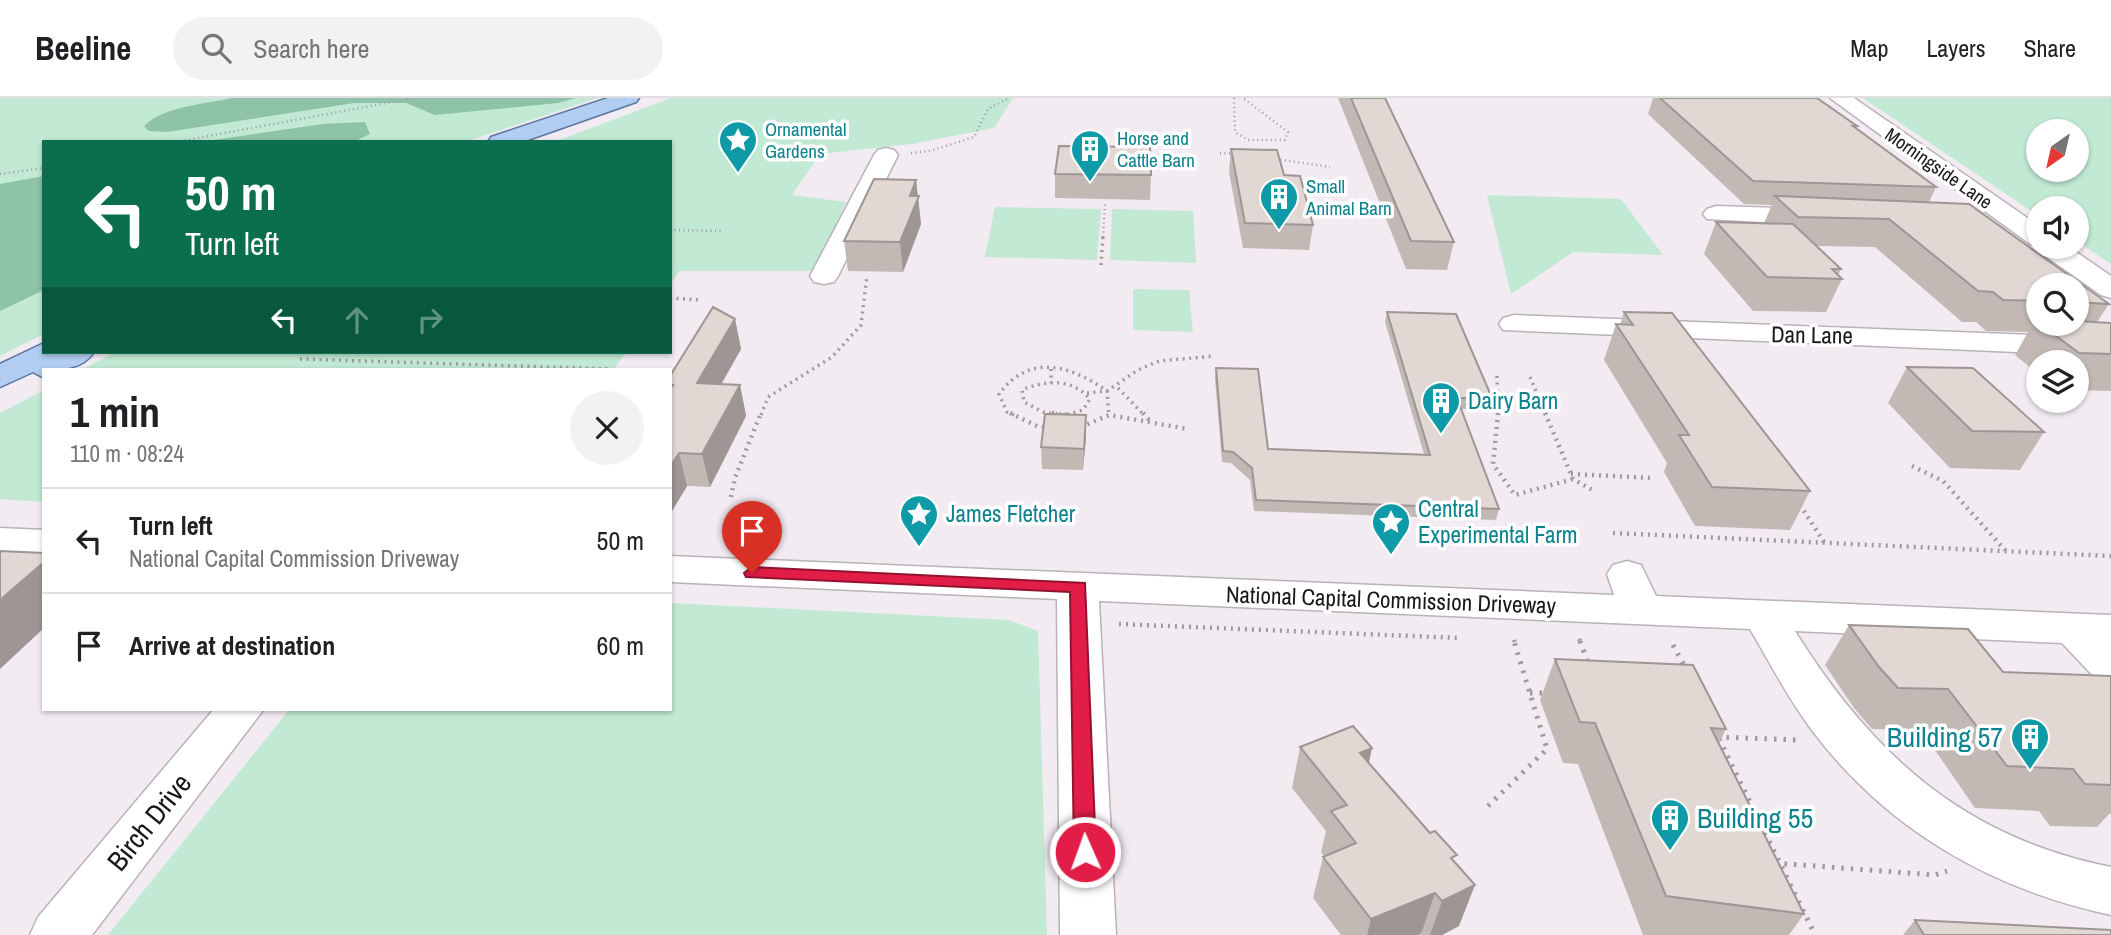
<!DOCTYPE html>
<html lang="en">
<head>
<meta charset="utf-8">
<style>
	:root { --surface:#fff; --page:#f2f2f2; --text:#202124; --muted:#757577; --line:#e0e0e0 }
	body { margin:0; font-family:"Archivo Narrow",sans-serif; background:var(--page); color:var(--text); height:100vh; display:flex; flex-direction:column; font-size:26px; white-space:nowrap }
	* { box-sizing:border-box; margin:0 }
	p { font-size:23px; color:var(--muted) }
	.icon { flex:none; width:38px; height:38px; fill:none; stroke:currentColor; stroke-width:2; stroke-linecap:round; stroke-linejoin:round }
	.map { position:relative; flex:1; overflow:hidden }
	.side { position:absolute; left:42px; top:270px; width:630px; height:343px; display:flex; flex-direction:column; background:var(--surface); border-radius:0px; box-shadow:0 2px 5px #0004 }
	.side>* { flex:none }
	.guide { position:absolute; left:42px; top:42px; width:630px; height:214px; border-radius:0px; box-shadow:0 2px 5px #0004; background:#0b6e4f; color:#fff; overflow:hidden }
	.needle { width:46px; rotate:214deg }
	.tools { position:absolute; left:2026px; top:21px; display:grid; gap:14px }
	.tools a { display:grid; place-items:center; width:63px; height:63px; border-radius:50%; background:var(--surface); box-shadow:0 2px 5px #0004; font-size:35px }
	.pin { position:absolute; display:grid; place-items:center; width:60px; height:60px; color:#fff; margin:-72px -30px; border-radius:50% 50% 50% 0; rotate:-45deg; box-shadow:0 0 7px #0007 }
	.pin .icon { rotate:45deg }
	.me { position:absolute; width:77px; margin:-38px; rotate:358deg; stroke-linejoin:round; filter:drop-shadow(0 0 5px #0008) }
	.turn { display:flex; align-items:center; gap:24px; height:147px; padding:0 28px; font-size:32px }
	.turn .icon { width:91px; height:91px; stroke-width:2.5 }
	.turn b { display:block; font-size:49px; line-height:60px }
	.lanes { display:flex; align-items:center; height:66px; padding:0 28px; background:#0003; justify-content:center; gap:35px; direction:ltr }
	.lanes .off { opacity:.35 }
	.round { display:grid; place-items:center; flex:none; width:74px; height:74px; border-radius:37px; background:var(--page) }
	.headline { display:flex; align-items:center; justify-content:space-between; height:119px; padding:0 28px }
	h1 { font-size:42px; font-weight:700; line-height:52px }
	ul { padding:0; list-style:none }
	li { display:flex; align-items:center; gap:21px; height:105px; padding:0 28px; border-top:2px solid var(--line) }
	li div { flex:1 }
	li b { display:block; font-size:26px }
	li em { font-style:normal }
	header { display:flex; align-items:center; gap:42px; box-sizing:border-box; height:98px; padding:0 35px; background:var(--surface); border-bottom:2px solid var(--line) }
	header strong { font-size:33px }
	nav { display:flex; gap:38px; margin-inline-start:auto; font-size:24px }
	.search { width:490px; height:63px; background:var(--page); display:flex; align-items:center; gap:18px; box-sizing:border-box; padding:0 24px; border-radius:38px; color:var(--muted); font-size:26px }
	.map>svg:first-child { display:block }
	.green { fill:#c1e9d3; fill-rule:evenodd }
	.forest { fill:#8fc3a7 }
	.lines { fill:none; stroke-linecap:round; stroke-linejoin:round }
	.minor-casing { stroke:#b9b2b9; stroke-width:3 }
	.major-casing { stroke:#5a77a1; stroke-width:3 }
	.path-far3 { stroke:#9f999f; stroke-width:2.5; stroke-dasharray:1 3.5; stroke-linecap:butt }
	.path-far2 { stroke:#9f999f; stroke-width:3.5; stroke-dasharray:2 4.5; stroke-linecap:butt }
	.path-far1 { stroke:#9f999f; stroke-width:4.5; stroke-dasharray:2 5; stroke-linecap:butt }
	.path { stroke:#9f999f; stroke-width:5; stroke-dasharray:2.5 7; stroke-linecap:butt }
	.minor { fill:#fff; fill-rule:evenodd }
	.major { fill:#b1cdf2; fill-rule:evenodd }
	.wall { fill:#c2b9b5; fill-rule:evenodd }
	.shaded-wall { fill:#9e9694 }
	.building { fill:#e1d7d3; stroke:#9e9694; stroke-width:2 }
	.route { fill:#e11d48; stroke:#92132f; stroke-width:2 }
	.labels { text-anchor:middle; stroke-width:7; stroke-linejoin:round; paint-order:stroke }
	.far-culture-label { font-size:19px; fill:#0d838f; stroke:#fff; text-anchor:start }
	.far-street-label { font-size:19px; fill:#191719; stroke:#fff }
	.street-label { font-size:23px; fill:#191719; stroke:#fff }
	.culture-label { font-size:23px; fill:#0d838f; stroke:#fff; text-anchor:start }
	.near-culture-label { font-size:28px; fill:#0d838f; stroke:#fff; text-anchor:end }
	.near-street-label { font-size:28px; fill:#191719; stroke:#fff }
</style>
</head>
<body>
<header>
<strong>Beeline</strong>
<div class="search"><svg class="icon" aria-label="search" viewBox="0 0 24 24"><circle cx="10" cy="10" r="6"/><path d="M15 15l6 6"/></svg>Search here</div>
<nav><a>Map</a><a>Layers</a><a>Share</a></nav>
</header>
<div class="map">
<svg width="2111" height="837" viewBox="0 0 2111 837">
	<rect width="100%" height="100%" fill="#f3ebf2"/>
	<g class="green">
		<polygon points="0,0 598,0 465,44 44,44 44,236 0,258"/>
		<polygon points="671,0 1013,0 994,30 912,46 820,56 792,97 846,104 815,173 679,173 670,187 670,44 554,44"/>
		<path d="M1863,0H2111V166L2077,143V110H2039V118ZM2039,33H2077V72H2039Z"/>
		<polygon points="1487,97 1621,101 1663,157 1573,154 1511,196"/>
		<polygon points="995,109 1101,111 1097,162 985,159"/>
		<polygon points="1112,111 1193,113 1196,165 1110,162"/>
		<polygon points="1133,191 1189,192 1193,234 1133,232"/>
		<polygon points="116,254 626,254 614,271 83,271"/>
		<polygon points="44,292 44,404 0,401 0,315"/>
		<polygon points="670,505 1009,522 1038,533 1047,837 108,837 290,611 670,611"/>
	</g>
	<g class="forest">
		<path d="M233,0H576L558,5L435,17L406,5H354L167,34L149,33L144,28C164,8 206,6 233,0Z"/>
		<polygon points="365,24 370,36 353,44 200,44 323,26"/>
		<polygon points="44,78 44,192 0,213 0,86"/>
	</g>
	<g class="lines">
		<defs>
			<g id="minor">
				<polygon points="1830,0 1854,0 2039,128 2039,149 2069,149 2111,178 2111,200 2101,197 2041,155 2038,148 2030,146"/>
				<polygon points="886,50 894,52 898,57 838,178 834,184 824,186 814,184 810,178 874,57 878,52"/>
				<polygon points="1716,108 1818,111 1827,114 1831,119 1827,124 1818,127 1707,121 1703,116 1707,111"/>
				<polygon points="1514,217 2111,240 2111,258 1503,232 1499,226 1503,220"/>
				<polygon points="0,430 44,432 44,458 0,456"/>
				<path d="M670,458L1614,497L1607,476L1613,467L1627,463L1641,467L1656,498L2111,517V585L2095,580L2062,545L1795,533C1872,657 1965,740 2111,769V817C1990,791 1886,731 1811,631C1788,600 1770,565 1750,531L1099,503L1116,837H1060L1057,501L670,484Z"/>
				<polygon points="214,611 264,611 92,837 30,837 38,819"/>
			</g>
			<g id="major">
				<polygon points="608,0 639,0 636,4 522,44 488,44 491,39"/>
				<path d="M44,245V254H94C82,272 63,271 44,271V280L33,274L0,289V266Z"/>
			</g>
		</defs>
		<use href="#minor" class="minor-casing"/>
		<use href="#major" class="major-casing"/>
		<g class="path-far3">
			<polyline points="1234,0 1235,34 1248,42 1285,42 1288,34 1243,0"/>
			<polyline points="176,44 414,0"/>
			<polyline points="911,55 930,53 974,39 988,11 1009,0"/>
			<polyline points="1220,55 1236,56"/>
			<polyline points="1276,61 1330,69"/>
			<polyline points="0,76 44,70"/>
			<polyline points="670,132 723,133"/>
			<polyline points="1103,139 1105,105"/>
		</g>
		<g class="path-far2">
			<polyline points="1101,167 1103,138"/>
			<polyline points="670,200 700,202"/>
			<polyline points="300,261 612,271"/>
			<polyline points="1051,271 1051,285"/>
			<polyline points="1497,278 1498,317"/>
			<polyline points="1530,279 1546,317"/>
			<polyline points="1118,290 1144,317"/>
			<polyline points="1087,295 1107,293 1109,317"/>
			<polyline points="761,317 768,299 832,259 861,227 867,178"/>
			<path d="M1014,317L1007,314L999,296C1029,255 1070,267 1107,293L1138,272L1159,263L1215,258"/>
			<path d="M1064,317L1043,314L1024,304L1022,292C1046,282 1072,280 1090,301L1083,312L1065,317"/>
		</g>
		<g class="path-far1">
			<polyline points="1010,315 1039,329 1048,329"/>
			<polyline points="1052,315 1064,317"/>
			<polyline points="1143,315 1151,324"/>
			<polyline points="1498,315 1493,366 1515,397 1573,381"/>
			<polyline points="1545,315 1573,381 1594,393"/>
			<polyline points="1065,317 1071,315"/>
			<polyline points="1081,329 1109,317 1188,331"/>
			<polyline points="1912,368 1943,383 2005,452"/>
			<polyline points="1571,376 1652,380"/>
			<polyline points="731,399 735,380 761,315"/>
			<polyline points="1800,407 1824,444"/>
			<polyline points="1613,435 2111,458"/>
			<polyline points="1119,526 1460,540"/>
			<polyline points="1579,541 1581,545"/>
			<polyline points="1514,542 1515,545"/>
		</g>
		<g class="path">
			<polyline points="1580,543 1588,565"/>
			<polyline points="1673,547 1686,571"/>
			<polyline points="1530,595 1546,595"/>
			<polyline points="1717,639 1798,642"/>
			<polyline points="1719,641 1815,837"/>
			<polyline points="1488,708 1547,651 1514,543"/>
			<polyline points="1775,765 1935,777 1947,773"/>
		</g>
		<use href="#minor" class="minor"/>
		<use href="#major" class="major"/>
	</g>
	<g class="wall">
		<polygon points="1338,0 1385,0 1454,144 1447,172 1406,171"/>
		<path d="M1653,0H1817L1857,28L1856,30L1936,89L1929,104L1969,106L2109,206L2097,224L2111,225V256L2079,255L2111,256V293L2077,292V264H2039V277L2015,257L2028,234L1986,233L1976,224H1962L1875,149L1817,148L1841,171L1838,177L1842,181L1826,214L1753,213L1704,156L1716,124L1764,125L1772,107L1744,106L1648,16ZM2039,187H2077V226H2039Z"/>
		<polygon points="1231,51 1313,127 1309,152 1243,150 1229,74"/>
		<polygon points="1055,76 1151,77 1150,102 1055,100"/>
		<polygon points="916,82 921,126 903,174 848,173 844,143"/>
		<polygon points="1387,214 1492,300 1489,311 1461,311 1499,411 1496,422 1254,413 1250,382 1231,365 1222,364 1215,281 1216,270 1268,351 1424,356 1385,224"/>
		<polygon points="1624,214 1810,393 1790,432 1695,428 1664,374 1667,365 1604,262 1616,226 1620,227"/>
		<polygon points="735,221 741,251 721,286 740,287 746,318 710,389 687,388 672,413 670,413 670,278"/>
		<polygon points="1907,269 2044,334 2020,372 1950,370 1888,305"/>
		<polygon points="1086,338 1083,372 1042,371 1041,349"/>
		<polygon points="1849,527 2003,574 2111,578 2111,716 2109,716 2097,729 2050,728 2039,713 1975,710 1921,632 1872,631 1854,610 1825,567"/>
		<polygon points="1555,561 1726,631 1719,645 1804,816 1789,837 1643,837 1578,666 1563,665 1540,602"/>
		<polygon points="1300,649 1372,650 1369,665 1454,764 1459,828 1442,837 1422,837 1421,836 1418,837 1341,837 1313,800 1323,759 1324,758 1321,754 1326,733 1292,690"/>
		<polygon points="1915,822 2111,837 1903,837"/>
	</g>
	<g class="shaded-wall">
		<polygon points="916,82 921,126 903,174 900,144 910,98"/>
		<polygon points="735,221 741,251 704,317 697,285"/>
		<polygon points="740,287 746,318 710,389 702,356"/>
		<polygon points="1086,317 1086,338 1083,372 1084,351"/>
		<polygon points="679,355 687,388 672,413 670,405 670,369"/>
		<polygon points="44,464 44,530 0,571 0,502"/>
		<polygon points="1372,650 1362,692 1360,655"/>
		<polygon points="1475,787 1459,828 1442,837 1430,837 1442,803"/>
		<polygon points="1435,795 1421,836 1418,837 1367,837 1371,821"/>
	</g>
	<g class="building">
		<polygon points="1351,0 1385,0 1454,144 1411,143"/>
		<polygon points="1660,0 1817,0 1857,28 1853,28 1936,89 1753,83"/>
		<polygon points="1059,48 1150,49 1151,77 1055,76"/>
		<polygon points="1231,51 1277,52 1284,77 1300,78 1313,127 1245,125"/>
		<polygon points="874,81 916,82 910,98 919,98 900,144 844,143"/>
		<polygon points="1775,98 1969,106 2109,206 2077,204 2077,187 2039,187 2039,203 2003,202 1993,194 1978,193 1889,121 1798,119"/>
		<polygon points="1716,124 1793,126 1841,171 1832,171 1842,181 1767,179"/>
		<polygon points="713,209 735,221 697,285 740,287 702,356 679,355 670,369 670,291 673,287 670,287 670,278"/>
		<polygon points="1387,214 1456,216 1492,300 1457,300 1499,411 1256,402 1252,370 1233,354 1223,353 1216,270 1258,271 1268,351 1430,357"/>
		<polygon points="1624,214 1672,215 1810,393 1712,389 1679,337 1689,337 1616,226 1633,227"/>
		<polygon points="2077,223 2111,225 2111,256 2079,255 2040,226 2077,226"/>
		<polygon points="1907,269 1973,270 2044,334 1972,333"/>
		<polygon points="1045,316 1086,317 1084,351 1041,349"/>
		<polygon points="0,453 44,455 44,464 0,502"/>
		<polygon points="1849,527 1968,531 2003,574 2111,578 2111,687 2085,686 2073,671 2007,668 1948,591 1898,590 1879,569"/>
		<polygon points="1555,561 1693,567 1726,631 1711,630 1804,816 1666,798 1595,625 1580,624"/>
		<polygon points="1353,628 1372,650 1360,655 1430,735 1435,733 1457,757 1451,760 1475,787 1442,803 1435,795 1371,821 1323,759 1356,745 1331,713 1347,707 1300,649"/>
		<polygon points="1915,822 2111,832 2111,837 1924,837"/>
	</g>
	<polygon class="route" points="752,469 1085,485 1096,754 1093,760 1085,763 1077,760 1074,754 1070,494 746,479 744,475"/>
	<defs>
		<symbol id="sight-pin" viewBox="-11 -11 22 30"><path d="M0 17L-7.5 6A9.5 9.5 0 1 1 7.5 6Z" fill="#0f9aa8" stroke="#fff"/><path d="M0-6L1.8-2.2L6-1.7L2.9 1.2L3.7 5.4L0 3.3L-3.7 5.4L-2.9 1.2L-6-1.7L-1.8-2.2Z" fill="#fff"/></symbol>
		<symbol id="building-pin" viewBox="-11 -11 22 30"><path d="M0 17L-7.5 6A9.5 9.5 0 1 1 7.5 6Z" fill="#0f9aa8" stroke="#fff"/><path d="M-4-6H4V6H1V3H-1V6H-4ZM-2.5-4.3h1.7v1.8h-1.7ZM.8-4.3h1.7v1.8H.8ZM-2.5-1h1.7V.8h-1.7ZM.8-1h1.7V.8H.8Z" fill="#fff"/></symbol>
	</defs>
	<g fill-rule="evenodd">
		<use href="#sight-pin" x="716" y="20" width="44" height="60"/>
		<use href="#building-pin" x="1068" y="29" width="44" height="60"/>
		<use href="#building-pin" x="1257" y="77" width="44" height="60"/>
		<use href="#building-pin" x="1419" y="281" width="44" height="60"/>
		<use href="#sight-pin" x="897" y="394" width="44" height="60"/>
		<use href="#sight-pin" x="1369" y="402" width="44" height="60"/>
		<use href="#building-pin" x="2008" y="617" width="44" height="60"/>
		<use href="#building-pin" x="1648" y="698" width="44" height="60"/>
	</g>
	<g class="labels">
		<g class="far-culture-label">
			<text x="765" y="38">Ornamental<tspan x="765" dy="22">Gardens</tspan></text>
			<text x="1117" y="47">Horse and<tspan x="1117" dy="22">Cattle Barn</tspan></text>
			<text x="1306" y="95">Small<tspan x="1306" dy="22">Animal Barn</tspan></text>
		</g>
		<g class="far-street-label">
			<text transform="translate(1939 70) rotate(35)" y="7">Morningside Lane</text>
		</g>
		<g class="street-label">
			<text transform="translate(1812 237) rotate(1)" y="8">Dan Lane</text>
			<text transform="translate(1391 502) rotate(2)" y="8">National Capital Commission Driveway</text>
		</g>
		<g class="culture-label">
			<text x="1468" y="311">Dairy Barn</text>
			<text x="1418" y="419">Central<tspan x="1418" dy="26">Experimental Farm</tspan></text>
			<text x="946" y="424">James Fletcher</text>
		</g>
		<g class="near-culture-label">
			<text x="2003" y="649">Building 57</text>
			<text x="1697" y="730" text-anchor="start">Building 55</text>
		</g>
		<g class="near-street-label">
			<text transform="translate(149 724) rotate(-51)" y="10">Birch Drive</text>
		</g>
	</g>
</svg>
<div class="tools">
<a><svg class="needle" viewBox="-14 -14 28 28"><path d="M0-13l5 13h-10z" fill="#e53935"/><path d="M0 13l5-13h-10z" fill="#757577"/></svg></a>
<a><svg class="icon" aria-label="sound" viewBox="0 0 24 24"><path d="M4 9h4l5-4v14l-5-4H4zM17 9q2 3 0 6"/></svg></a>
<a><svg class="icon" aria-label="search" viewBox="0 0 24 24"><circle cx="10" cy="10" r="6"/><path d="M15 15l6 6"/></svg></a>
<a><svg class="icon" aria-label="layers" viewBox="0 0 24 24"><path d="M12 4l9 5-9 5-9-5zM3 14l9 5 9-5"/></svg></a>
</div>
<div class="pin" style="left:752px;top:475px;background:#d93025"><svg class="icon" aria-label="arrive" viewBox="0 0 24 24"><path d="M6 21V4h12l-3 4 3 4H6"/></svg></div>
<svg class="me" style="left:1085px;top:754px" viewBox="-20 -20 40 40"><circle r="17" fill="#e11d48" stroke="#fff" stroke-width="3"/><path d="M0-11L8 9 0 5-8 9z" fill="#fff"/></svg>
<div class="guide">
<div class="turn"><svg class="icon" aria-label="left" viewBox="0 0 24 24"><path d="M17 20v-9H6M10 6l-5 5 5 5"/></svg><div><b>50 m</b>Turn left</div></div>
<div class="lanes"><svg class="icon" aria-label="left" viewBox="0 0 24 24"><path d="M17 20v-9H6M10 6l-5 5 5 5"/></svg><svg class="icon off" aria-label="ahead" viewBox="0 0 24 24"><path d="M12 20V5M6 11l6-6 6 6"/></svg><svg class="icon off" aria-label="right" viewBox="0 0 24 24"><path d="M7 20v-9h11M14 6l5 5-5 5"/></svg></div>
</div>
<section class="side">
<div class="headline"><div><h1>1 min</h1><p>110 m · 08:24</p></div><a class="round"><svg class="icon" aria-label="close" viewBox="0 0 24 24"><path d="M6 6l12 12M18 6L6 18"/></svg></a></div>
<ul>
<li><svg class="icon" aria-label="left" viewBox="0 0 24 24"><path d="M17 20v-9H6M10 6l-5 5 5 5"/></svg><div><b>Turn left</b><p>National Capital Commission Driveway</p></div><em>50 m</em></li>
<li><svg class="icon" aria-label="arrive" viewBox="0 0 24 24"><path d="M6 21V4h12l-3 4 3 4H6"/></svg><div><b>Arrive at destination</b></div><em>60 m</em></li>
</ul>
</section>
</div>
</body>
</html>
